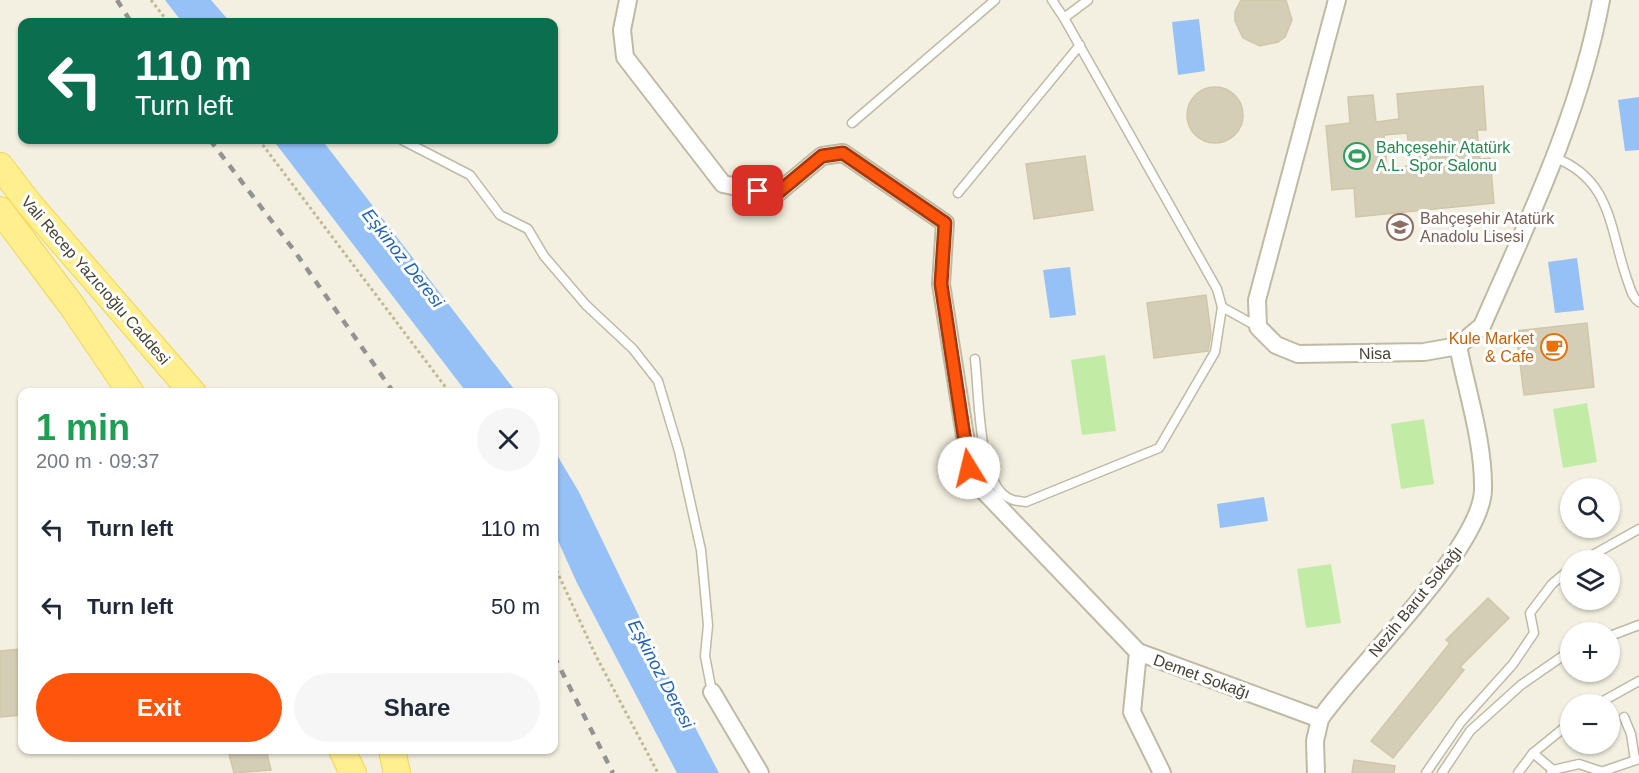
<!DOCTYPE html>
<html lang="en">
<head>
<meta charset="utf-8">
<style>
	:root { --surface:#fff; --page:#f6f6f7; --text:#1f2937; --muted:#747a83; --accent:#ff540c }
	body { margin:0; font-family:Helvetica,sans-serif; background:var(--page); color:var(--text); height:100vh; display:flex; flex-direction:column; font-size:22px; white-space:nowrap }
	* { box-sizing:border-box; margin:0 }
	p { font-size:20px; color:var(--muted) }
	.icon { flex:none; width:33px; height:33px; fill:none; stroke:currentColor; stroke-width:2; stroke-linecap:round; stroke-linejoin:round }
	.map { position:relative; flex:1; overflow:hidden }
	.side { position:absolute; left:18px; top:388px; width:540px; height:366px; display:flex; flex-direction:column; background:var(--surface); border-radius:12px; box-shadow:0 2px 4px #0004 }
	.side>* { flex:none }
	.banner { position:absolute; left:18px; top:18px; width:540px; height:126px; border-radius:12px; box-shadow:0 2px 4px #0004; background:#0b6e4f; color:#fff; overflow:hidden }
	.tools { position:absolute; left:1560px; top:478px; display:grid; gap:12px }
	.tools a { display:grid; place-items:center; width:60px; height:60px; border-radius:50%; background:var(--surface); box-shadow:0 2px 4px #0004; font-size:30px }
	.pin { position:absolute; display:grid; place-items:center; width:51px; height:51px; color:#fff; margin:-26px; border-radius:12px; box-shadow:0 3px 9px #0006 }
	.me { position:absolute; width:66px; margin:-33px; rotate:351deg; stroke-linejoin:round; filter:drop-shadow(0 0 4px #0008) }
	.turn { display:flex; align-items:center; gap:21px; height:126px; padding:0 18px; font-size:27px }
	.turn .icon { width:78px; height:78px; stroke-width:2.5 }
	.turn b { display:block; font-size:42px; line-height:51px }
	.round { display:grid; place-items:center; flex:none; width:63px; height:63px; border-radius:32px; background:var(--page) }
	.head { display:flex; align-items:center; justify-content:space-between; height:102px; padding:0 18px }
	h1 { font-size:36px; font-weight:700; line-height:45px; color:#1e9e55 }
	.primary-button { display:flex; gap:12px; margin-top:auto; padding:12px 18px }
	.primary-button a { flex:1; height:69px; border-radius:36px; background:var(--accent); color:#fff; font-size:24px; font-weight:700; line-height:69px; text-align:center }
	.primary-button a+a { background:var(--page); color:var(--text) }
	ul { padding:0; list-style:none }
	li { display:flex; align-items:center; gap:18px; height:78px; padding:0 18px }
	li div { flex:1 }
	li b { display:block; font-size:22px }
	li em { font-style:normal }
	.map>svg:first-child { display:block }
	.green { fill:#c2eca5 }
	.water { fill:#96c1f7 }
	.building { fill:#d5ceb6; stroke:#d1c7a8; stroke-width:1.5; fill-rule:evenodd }
	.lines { fill:none; stroke-linecap:round; stroke-linejoin:round }
	.service-casing { stroke:#bfbaa4; stroke-width:11 }
	.minor-casing { stroke:#bfbaa4; stroke-width:20 }
	.primary-casing { stroke:#efd753; stroke-width:28 }
	.path { stroke:#c2b893; stroke-width:3; stroke-dasharray:3 3; stroke-linecap:butt }
	.service { stroke:#fff; stroke-width:8 }
	.minor { stroke:#fff; stroke-width:16 }
	.primary { stroke:#ffef8e; stroke-width:26 }
	.rail { stroke:#939393; stroke-width:4.5; stroke-dasharray:8 8; stroke-linecap:butt }
	.route-casing { stroke:#a63708; stroke-width:15 }
	.route { stroke:#ff540c; stroke-width:10 }
	.labels { text-anchor:middle; stroke-width:6; stroke-linejoin:round; paint-order:stroke }
	.leisure-label { font-size:16px; fill:#27864d; stroke:#fff; text-anchor:start }
	.education-label { font-size:16px; fill:#785e54; stroke:#fff; text-anchor:start }
	.street-label { font-size:16px; fill:#454032; stroke:#fff }
	.food-label { font-size:16px; fill:#c56008; stroke:#fff; text-anchor:end }
	.water-label { font-size:18px; font-style:italic; fill:#2163ba; stroke:#fff }
</style>
</head>
<body>
<div class="map">
<svg width="1639" height="773" viewBox="0 0 1639 773">
	<rect width="100%" height="100%" fill="#f3f0e1"/>
	<g class="green">
		<polygon points="1105,355 1116,431 1082,435 1071,360"/>
		<polygon points="1587,403 1597,462 1563,468 1553,409"/>
		<polygon points="1424,419 1434,484 1401,489 1391,424"/>
		<polygon points="1331,564 1341,623 1306,628 1297,569"/>
	</g>
	<g class="water">
		<polygon points="165,0 211,0 230,22 182,22"/>
		<polygon points="1199,19 1205,71 1178,75 1172,22"/>
		<polygon points="1639,97 1639,150 1625,151 1618,100"/>
		<polygon points="273,140 322,140 517,393 467,393"/>
		<polygon points="1577,258 1584,310 1555,313 1548,262"/>
		<polygon points="1070,267 1076,315 1050,318 1043,270"/>
		<polygon points="554,450 579,492 664,668 719,773 677,773 577,583 554,532"/>
		<polygon points="1264,497 1268,521 1220,528 1217,504"/>
	</g>
	<g class="building">
		<polygon points="1241,0 1286,0 1292,20 1285,37 1278,42 1260,46 1243,38 1235,21 1235,12"/>
		<path d="M1483,86L1486,130H1477L1480,159L1490,158L1494,203L1356,217L1354,188L1332,190L1326,126L1350,123L1348,97L1373,95L1376,122L1399,119L1397,94ZM1407,133L1411,166L1387,168L1384,135Z"/>
		<circle cx="1215" cy="115" r="28"/>
		<polygon points="1085,156 1093,210 1034,219 1026,164"/>
		<polygon points="1206,295 1211,334 1208,351 1154,358 1147,303"/>
		<polygon points="1587,323 1594,387 1524,395 1516,331"/>
		<polygon points="1488,598 1509,618 1460,667 1464,670 1393,758 1371,741 1450,643 1446,640"/>
		<polygon points="21,649 22,715 0,717 0,651"/>
		<polygon points="228,750 260,750 261,754 267,753 271,770 234,773"/>
		<polygon points="1354,760 1395,766 1394,773 1352,773"/>
	</g>
	<g class="lines">
		<defs>
			<g id="service">
				<polyline points="1052,0 1064,18 1088,0"/>
				<polyline points="852,123 995,0"/>
				<polyline points="402,140 470,175 500,215 528,229 544,256 586,305 633,349 658,381 679,451 701,550 708,625 705,656 712,692"/>
				<path d="M1553,157C1613,179 1609,230 1628,282C1631,290 1632,297 1639,302"/>
				<polyline points="958,193 1080,45"/>
				<polyline points="1222,307 1258,327"/>
				<path d="M975,359C979,392 978,473 1004,495C1011,501 1018,501 1026,502L1159,448L1215,352L1222,307L1217,289L1064,18"/>
				<polyline points="1582,561 1639,529"/>
				<polyline points="1610,636 1639,625"/>
				<polyline points="1596,705 1639,681"/>
				<polyline points="1624,717 1631,734 1635,760"/>
				<polyline points="1533,753 1553,770"/>
				<polyline points="1426,773 1461,722 1513,664 1534,633 1530,613 1552,584 1570,569"/>
				<polyline points="1442,773 1470,731 1521,685 1570,651"/>
				<polyline points="1518,773 1533,753 1570,723"/>
				<polyline points="1551,773 1553,770 1579,764 1600,771"/>
				<polyline points="1598,773 1639,759"/>
			</g>
			<g id="minor">
				<polyline points="628,0 622,30 625,57 723,184 775,195 822,156 843,153 945,223 941,284 970,468 979,486 1138,652"/>
				<path d="M1337,0L1257,300L1258,327L1276,345L1298,354L1424,352L1458,346L1482,326C1528,221 1580,114 1601,0"/>
				<polyline points="712,692 760,773"/>
				<polyline points="1162,773 1132,712 1138,652 1320,719"/>
				<path d="M1316,773L1315,741L1320,719C1356,666 1481,549 1483,490C1484,443 1467,392 1458,346"/>
			</g>
			<g id="primary">
				<polyline points="0,166 31,206 193,393"/>
				<polyline points="0,210 72,306 131,393"/>
				<polyline points="342,750 353,773"/>
				<polyline points="392,750 397,773"/>
			</g>
		</defs>
		<use href="#service" class="service-casing"/>
		<use href="#minor" class="minor-casing"/>
		<use href="#primary" class="primary-casing"/>
		<g class="path">
			<polyline points="151,0 168,22"/>
			<polyline points="259,140 450,393"/>
			<polyline points="554,565 596,656 658,773"/>
		</g>
		<use href="#service" class="service"/>
		<use href="#minor" class="minor"/>
		<use href="#primary" class="primary"/>
		<g class="rail">
			<polyline points="117,0 131,22"/>
			<polyline points="210,140 293,249 394,393"/>
			<polyline points="554,656 613,773"/>
		</g>
	</g>
	<g class="lines">
		<defs>
			<polyline id="route" points="758,191 775,195 822,156 843,153 945,223 941,284 969,468"/>
		</defs>
		<use href="#route" class="route-casing"/>
		<use href="#route" class="route"/>
	</g>
	<defs>
		<symbol id="stadium-ring" viewBox="-11 -11 22 22"><circle r="9.5" fill="#fff" stroke="#2e9e5b" stroke-width="1.5"/><path d="M0-5a6.5 5 0 1 0 0 10a6.5 5 0 1 0 0-10ZM-3.5-1.8h7v3.6h-7Z" fill="#2e9e5b"/></symbol>
		<symbol id="school-ring" viewBox="-11 -11 22 22"><circle r="9.5" fill="#fff" stroke="#8d6e63" stroke-width="1.5"/><path d="M0-5L7-2L0 1L-7-2ZM-4 1L0 2.5L4 1V4Q0 6-4 4Z" fill="#8d6e63"/></symbol>
		<symbol id="cafe-ring" viewBox="-11 -11 22 22"><circle r="9.5" fill="#fff" stroke="#e8710a" stroke-width="1.5"/><path d="M-5.5-4.5H6V0H3Q3 3.5 0 3.5H-2.5Q-5.5 3.5-5.5 0ZM3-3.2v2h1.7v-2ZM-6 4.5H4V6H-6Z" fill="#e8710a"/></symbol>
	</defs>
	<g fill-rule="evenodd">
		<use href="#stadium-ring" x="1342" y="141" width="30" height="30"/>
		<use href="#school-ring" x="1385" y="212" width="30" height="30"/>
		<use href="#cafe-ring" x="1539" y="332" width="30" height="30"/>
	</g>
	<g class="labels">
		<g class="leisure-label">
			<text x="1376" y="153">Bahçeşehir Atatürk<tspan x="1376" dy="18">A.L. Spor Salonu</tspan></text>
		</g>
		<g class="education-label">
			<text x="1420" y="224">Bahçeşehir Atatürk<tspan x="1420" dy="18">Anadolu Lisesi</tspan></text>
		</g>
		<g class="street-label">
			<text transform="translate(96 280) rotate(49)" y="6">Vali Recep Yazıcıoğlu Caddesi</text>
			<text transform="translate(1375 353) rotate(-1)" y="6">Nisa</text>
			<text transform="translate(1415 601) rotate(-51)" y="6">Nezih Barut Sokağı</text>
			<text transform="translate(1202 676) rotate(20)" y="6">Demet Sokağı</text>
		</g>
		<g class="food-label">
			<text x="1534" y="344">Kule Market<tspan x="1534" dy="18">&amp; Cafe</tspan></text>
		</g>
		<g class="water-label">
			<text transform="translate(403 258) rotate(52)" y="6">Eşkinoz Deresi</text>
			<text transform="translate(661 674) rotate(62)" y="6">Eşkinoz Deresi</text>
		</g>
	</g>
</svg>
<div class="tools">
<a><svg class="icon" aria-label="search" viewBox="0 0 24 24"><circle cx="10" cy="10" r="6"/><path d="M15 15l6 6"/></svg></a>
<a><svg class="icon" aria-label="layers" viewBox="0 0 24 24"><path d="M12 4l9 5-9 5-9-5zM3 14l9 5 9-5"/></svg></a>
<a>+</a>
<a>−</a>
</div>
<div class="pin" style="left:758px;top:191px;background:#d93025"><svg class="icon" aria-label="arrive" viewBox="0 0 24 24"><path d="M6 21V4h12l-3 4 3 4H6"/></svg></div>
<svg class="me" style="left:969px;top:468px" viewBox="-20 -20 40 40"><circle r="19" fill="#fff"/><path d="M0-13L10 11 0 6-10 11z" fill="#ff540c"/></svg>
<div class="banner">
<div class="turn"><svg class="icon" aria-label="left" viewBox="0 0 24 24"><path d="M17 20v-9H6M10 6l-5 5 5 5"/></svg><div><b>110 m</b>Turn left</div></div>
</div>
<section class="side">
<div class="head"><div><h1>1 min</h1><p>200 m · 09:37</p></div><a class="round"><svg class="icon" aria-label="close" viewBox="0 0 24 24"><path d="M6 6l12 12M18 6L6 18"/></svg></a></div>
<ul>
<li><svg class="icon" aria-label="left" viewBox="0 0 24 24"><path d="M17 20v-9H6M10 6l-5 5 5 5"/></svg><div><b>Turn left</b></div><em>110 m</em></li>
<li><svg class="icon" aria-label="left" viewBox="0 0 24 24"><path d="M17 20v-9H6M10 6l-5 5 5 5"/></svg><div><b>Turn left</b></div><em>50 m</em></li>
</ul>
<div class="primary-button"><a>Exit</a><a>Share</a></div>
</section>
</div>
</body>
</html>
